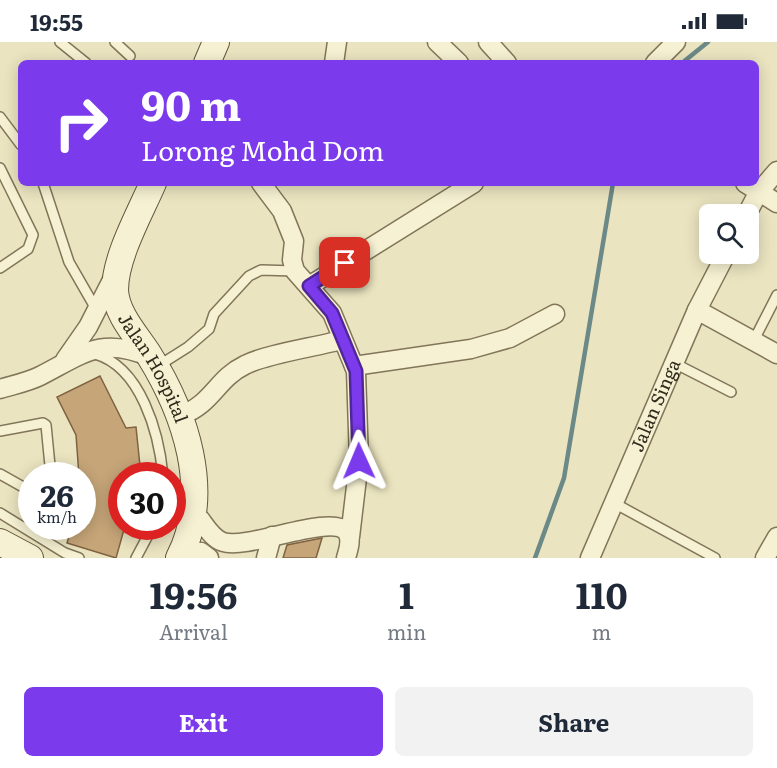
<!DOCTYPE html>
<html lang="en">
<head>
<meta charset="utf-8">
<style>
	:root { --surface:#fff; --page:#f2f2f3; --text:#1f2937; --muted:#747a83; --accent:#7c3aed }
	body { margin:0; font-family:Literata,serif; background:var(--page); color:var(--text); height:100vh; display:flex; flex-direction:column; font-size:22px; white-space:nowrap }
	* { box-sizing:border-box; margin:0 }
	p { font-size:20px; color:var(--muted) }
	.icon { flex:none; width:33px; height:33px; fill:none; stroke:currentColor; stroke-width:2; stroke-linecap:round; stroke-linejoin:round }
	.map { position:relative; height:516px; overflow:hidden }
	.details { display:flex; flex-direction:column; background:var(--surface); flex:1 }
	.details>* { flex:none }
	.top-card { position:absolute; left:18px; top:18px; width:741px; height:126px; border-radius:9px; box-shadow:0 3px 15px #0003; background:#7c3aed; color:#fff; overflow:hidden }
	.fabs { position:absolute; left:699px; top:162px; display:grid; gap:12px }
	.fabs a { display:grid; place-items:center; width:60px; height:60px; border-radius:9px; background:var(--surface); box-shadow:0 3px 15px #0003; font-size:30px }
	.speed { position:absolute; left:18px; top:420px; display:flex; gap:12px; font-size:30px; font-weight:700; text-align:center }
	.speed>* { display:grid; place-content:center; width:78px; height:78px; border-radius:50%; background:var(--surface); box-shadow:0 3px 15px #0003; line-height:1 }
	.speed small { font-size:15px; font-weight:400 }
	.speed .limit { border:9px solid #d22; background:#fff; color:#111 }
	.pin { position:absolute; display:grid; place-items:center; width:51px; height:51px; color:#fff; margin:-26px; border-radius:12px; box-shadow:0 3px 9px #0006 }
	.me { position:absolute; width:66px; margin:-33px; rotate:359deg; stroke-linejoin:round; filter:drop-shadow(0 0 4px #0008) }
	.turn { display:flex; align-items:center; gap:21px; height:126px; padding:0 24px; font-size:27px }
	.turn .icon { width:78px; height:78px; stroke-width:2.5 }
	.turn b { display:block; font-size:42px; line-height:51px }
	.eta { display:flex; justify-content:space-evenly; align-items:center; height:102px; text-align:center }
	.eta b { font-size:36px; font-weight:700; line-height:42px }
	.action { display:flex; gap:12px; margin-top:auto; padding:12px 24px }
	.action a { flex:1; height:69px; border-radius:9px; background:var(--accent); color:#fff; font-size:24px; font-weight:700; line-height:69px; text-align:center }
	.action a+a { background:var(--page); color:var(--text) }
	.status { display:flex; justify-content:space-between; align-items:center; height:42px; padding:0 30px; background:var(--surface); direction:ltr }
	.status svg { height:16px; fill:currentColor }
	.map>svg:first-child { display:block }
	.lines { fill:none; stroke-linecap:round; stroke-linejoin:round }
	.stream { stroke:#6b8986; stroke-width:4.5 }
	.building { fill:#c6a578; stroke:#7f6341; stroke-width:1.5 }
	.lane-casing { stroke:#827559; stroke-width:12 }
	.street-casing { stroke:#827559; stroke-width:21 }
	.secondary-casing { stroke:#63563d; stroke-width:28 }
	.lane { stroke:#f6f1d2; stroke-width:9 }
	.street { stroke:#f6f1d2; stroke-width:18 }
	.secondary { stroke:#f6f1d2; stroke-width:26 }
	.route-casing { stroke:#51269a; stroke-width:15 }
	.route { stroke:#7c3aed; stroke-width:10 }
	.labels { text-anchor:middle; stroke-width:4.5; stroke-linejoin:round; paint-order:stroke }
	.street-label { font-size:18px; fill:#322b1d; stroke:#f2edcf }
</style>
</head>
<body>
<div class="status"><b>19:55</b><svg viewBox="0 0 49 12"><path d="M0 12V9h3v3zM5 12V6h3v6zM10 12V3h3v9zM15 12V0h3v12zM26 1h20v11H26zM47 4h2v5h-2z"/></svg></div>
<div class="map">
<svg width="777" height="516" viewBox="0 0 777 516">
	<rect width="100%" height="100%" fill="#eae4c0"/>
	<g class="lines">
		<g class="stream">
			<polyline points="682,21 708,0"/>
			<polyline points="535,516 564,436 613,141"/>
		</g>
	</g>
	<g class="building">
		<polygon points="100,334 126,386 136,385 141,434 122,434 122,484 125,484 116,516 67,501 72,484 82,484 82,434 79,434 76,393 57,355"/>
		<polygon points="322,496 316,516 283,516 287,503"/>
	</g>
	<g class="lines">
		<defs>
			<g id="lane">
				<polyline points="60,0 86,21"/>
				<polyline points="115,0 130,14"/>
				<polyline points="0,75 21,103"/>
				<polyline points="0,126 33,193 28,207 0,226"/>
				<polyline points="43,141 69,220 96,267"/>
				<polyline points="753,300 777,253"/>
				<path d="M95,312C141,325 159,391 163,434"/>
				<polyline points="674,321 731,350"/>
				<polyline points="158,324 188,305 209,287 214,272 249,234 261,228 295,229"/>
				<polyline points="0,389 43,381 46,383 51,434"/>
				<polyline points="0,432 32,450"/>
				<polyline points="614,461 715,516"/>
				<polyline points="0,471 65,511 79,516"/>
				<polyline points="136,516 153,484"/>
			</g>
			<g id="street">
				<polyline points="437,0 459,21"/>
				<polyline points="488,0 507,21"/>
				<polyline points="334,21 337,0"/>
				<polyline points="655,21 676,0"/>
				<polyline points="261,141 282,169 294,199 292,218 295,229 332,271 356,329 359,419 350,495"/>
				<polyline points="745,141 777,161"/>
				<polyline points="747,172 758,151 777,129"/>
				<polyline points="309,244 474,141"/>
				<polyline points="697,268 777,312"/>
				<polyline points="65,318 88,285 113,236"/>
				<polyline points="354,324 471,307 510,296 555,272"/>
				<path d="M0,347C13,343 28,340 40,334C83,312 101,294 150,315"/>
				<path d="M180,374C214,361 216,337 245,323C266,312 316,305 341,298"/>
				<path d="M200,477C206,485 213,497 223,500C248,508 329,472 346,489C353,497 348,508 346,516"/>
				<polyline points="193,516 201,510 209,516"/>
				<polyline points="266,516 272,494"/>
				<path id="s1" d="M590,516L697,268L726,212"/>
				<polyline points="765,516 777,495"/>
			</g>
			<g id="secondary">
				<polyline points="207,21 216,0"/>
				<path id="s2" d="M153,141C140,171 115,215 115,248C116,272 137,294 149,313C185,371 213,450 179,516"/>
				<polyline points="0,500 30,516"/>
			</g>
		</defs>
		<use href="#lane" class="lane-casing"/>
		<use href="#street" class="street-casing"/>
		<use href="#secondary" class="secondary-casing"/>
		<use href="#lane" class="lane"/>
		<use href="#street" class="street"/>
		<use href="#secondary" class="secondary"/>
	</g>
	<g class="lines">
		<defs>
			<polyline id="route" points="345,221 309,244 332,271 356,329 359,419"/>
		</defs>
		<use href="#route" class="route-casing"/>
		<use href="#route" class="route"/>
	</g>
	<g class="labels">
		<g class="street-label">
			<text dy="6" stroke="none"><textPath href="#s2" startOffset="202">Jalan Hospital</textPath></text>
			<text dy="6" stroke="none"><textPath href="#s1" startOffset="166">Jalan Singa</textPath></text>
		</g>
	</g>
</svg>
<div class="fabs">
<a><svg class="icon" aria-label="search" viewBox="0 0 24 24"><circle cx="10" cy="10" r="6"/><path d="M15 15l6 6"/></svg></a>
</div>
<div class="speed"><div>26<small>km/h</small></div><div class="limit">30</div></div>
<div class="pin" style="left:345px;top:221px;background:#d93025"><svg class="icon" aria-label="arrive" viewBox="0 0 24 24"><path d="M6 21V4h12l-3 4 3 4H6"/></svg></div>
<svg class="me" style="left:359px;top:419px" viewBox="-20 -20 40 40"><path d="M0-17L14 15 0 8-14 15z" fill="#7c3aed" stroke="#fff" stroke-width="4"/></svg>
<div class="top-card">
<div class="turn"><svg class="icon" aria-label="right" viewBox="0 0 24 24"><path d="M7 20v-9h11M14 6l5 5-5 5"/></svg><div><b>90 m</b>Lorong Mohd Dom</div></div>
</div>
</div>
<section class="details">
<div class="eta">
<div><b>19:56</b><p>Arrival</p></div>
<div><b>1</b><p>min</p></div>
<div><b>110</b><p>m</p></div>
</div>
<div class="action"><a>Exit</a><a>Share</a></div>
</section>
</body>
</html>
